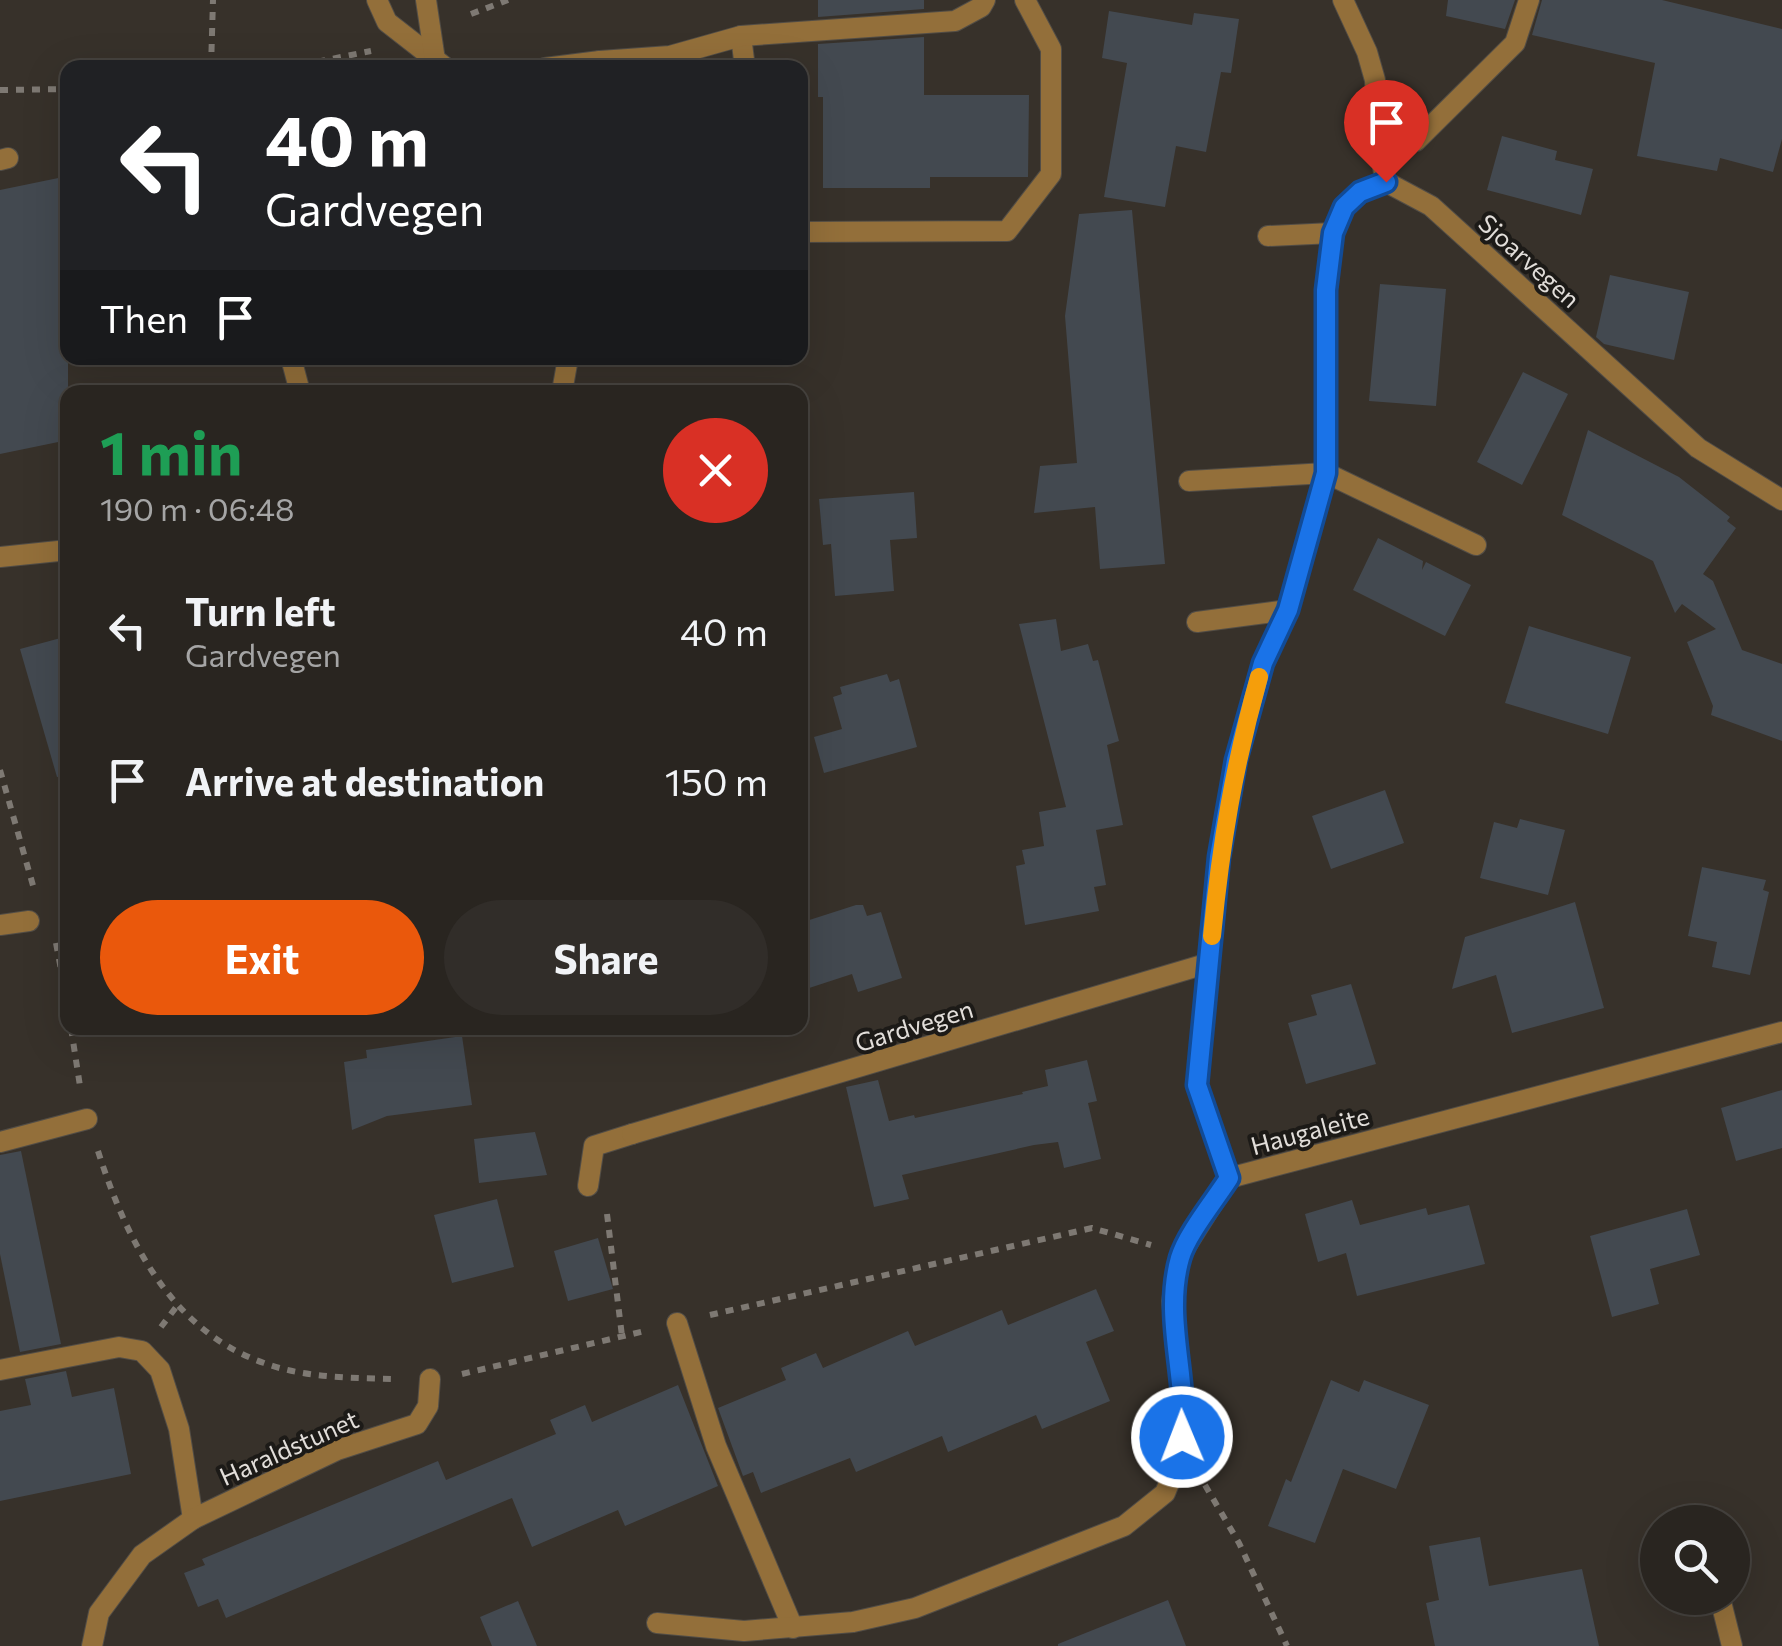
<!DOCTYPE html>
<html lang="en">
<head>
<meta charset="utf-8">
<style>
	:root { --surface:#292520; --page:#312d29; --text:#f1f3f6; --muted:#a5a5a5; --line:#45423e; --accent:#ea580c }
	body { margin:0; font-family:Commissioner,sans-serif; background:var(--page); color:var(--text); height:100vh; display:flex; flex-direction:column; font-size:38px; white-space:nowrap }
	* { box-sizing:border-box; margin:0 }
	p { font-size:32px; color:var(--muted) }
	.icon { flex:none; width:55px; height:55px; fill:none; stroke:currentColor; stroke-width:2; stroke-linecap:round; stroke-linejoin:round }
	.map { position:relative; flex:1; overflow:hidden }
	.details { position:absolute; left:60px; top:385px; width:748px; height:650px; display:flex; flex-direction:column; background:var(--surface); border-radius:20px; box-shadow:0 10px 40px #0002,0 0 0 2px var(--line) }
	.details>* { flex:none }
	.guide { position:absolute; left:60px; top:60px; width:748px; height:305px; border-radius:20px; box-shadow:0 10px 40px #0002,0 0 0 2px var(--line); background:#202124; color:#fff; overflow:hidden }
	.buttons { position:absolute; left:1640px; top:1505px; display:grid; gap:20px }
	.buttons a { display:grid; place-items:center; width:110px; height:110px; border-radius:50%; background:var(--surface); box-shadow:0 10px 40px #0002,0 0 0 2px var(--line); font-size:50px }
	.pin { position:absolute; display:grid; place-items:center; width:85px; height:85px; color:#fff; margin:-102px -42px; border-radius:50% 50% 50% 0; rotate:-45deg; box-shadow:0 0 10px #0007 }
	.pin .icon { rotate:45deg }
	.me { position:absolute; width:110px; margin:-55px; rotate:359deg; stroke-linejoin:round; filter:drop-shadow(0 0 8px #0008) }
	.turn { display:flex; align-items:center; gap:35px; height:210px; padding:0 40px; font-size:45px }
	.turn .icon { width:130px; height:130px; stroke-width:2.5 }
	.turn b { display:block; font-size:70px; line-height:85px }
	.then { display:flex; align-items:center; height:95px; padding:0 40px; background:#0003; gap:20px; font-size:38px }
	.round { display:grid; place-items:center; flex:none; width:105px; height:105px; border-radius:52px; background:var(--page) }
	.overview { display:flex; align-items:center; justify-content:space-between; height:170px; padding:0 40px }
	h1 { font-size:60px; font-weight:700; line-height:75px; color:#1e9e55 }
	.primary-button { display:flex; gap:20px; margin-top:auto; padding:20px 40px }
	.primary-button a { flex:1; height:115px; border-radius:60px; background:var(--accent); color:#fff; font-size:40px; font-weight:700; line-height:115px; text-align:center }
	.primary-button a+a { background:var(--page); color:var(--text) }
	ul { padding:0; list-style:none }
	li { display:flex; align-items:center; gap:30px; height:150px; padding:0 40px }
	li div { flex:1 }
	li b { display:block; font-size:38px }
	li em { font-style:normal }
	.map>svg:first-child { display:block }
	.building { fill:#434950 }
	.lines { fill:none; stroke-linecap:round; stroke-linejoin:round }
	.service-casing { stroke:#524d46; stroke-width:22 }
	.minor-casing { stroke:#524d46; stroke-width:22 }
	.path { stroke:#7e7973; stroke-width:6; stroke-dasharray:8 8; stroke-linecap:butt }
	.service { stroke:#936f3a; stroke-width:20 }
	.minor { stroke:#936f3a; stroke-width:20 }
	.route-casing { stroke:#114b97; stroke-width:25 }
	.route { stroke:#1a73e8; stroke-width:18 }
	.slow { stroke:#f59e0b; stroke-width:18 }
	.labels { text-anchor:middle; stroke-width:8; stroke-linejoin:round; paint-order:stroke }
	.street-label { font-size:25px; fill:#e2deda; stroke:#1c1a17 }
</style>
</head>
<body>
<div class="map">
<svg width="1782" height="1646" viewBox="0 0 1782 1646">
	<rect width="100%" height="100%" fill="#37312a"/>
	<g class="building">
		<polygon points="818,0 924,0 924,9 818,17"/>
		<polygon points="1448,0 1515,0 1505,29 1446,16"/>
		<polygon points="1542,0 1662,0 1782,29 1782,139 1773,172 1720,158 1717,171 1637,156 1655,63 1532,35"/>
		<polygon points="1109,11 1192,25 1194,13 1239,19 1231,73 1221,72 1206,152 1176,146 1165,207 1104,197 1127,63 1102,58"/>
		<polygon points="924,37 924,95 1029,95 1028,177 930,177 930,188 823,188 823,97 818,97 818,44"/>
		<polygon points="1502,136 1557,151 1555,160 1593,169 1581,215 1487,190"/>
		<polygon points="68,176 68,440 0,454 0,190"/>
		<polygon points="1132,210 1165,564 1100,569 1095,507 1034,513 1040,466 1077,463 1065,316 1079,214"/>
		<polygon points="1610,275 1689,292 1674,360 1604,344 1596,337"/>
		<polygon points="1380,284 1446,289 1436,406 1369,401"/>
		<polygon points="1523,372 1568,394 1522,485 1477,462"/>
		<polygon points="1588,430 1679,477 1730,517 1727,521 1736,528 1703,574 1713,581 1742,650 1782,664 1782,741 1711,715 1713,706 1687,642 1716,629 1682,604 1675,613 1653,561 1562,515"/>
		<polygon points="914,492 917,538 890,540 894,591 835,596 831,544 823,545 819,499"/>
		<polygon points="1378,538 1423,561 1422,570 1426,562 1471,585 1445,636 1353,590"/>
		<polygon points="1056,619 1061,651 1088,644 1093,661 1098,660 1119,741 1107,745 1123,825 1096,830 1106,885 1094,887 1099,911 1025,925 1016,866 1025,864 1022,850 1044,846 1039,812 1066,807 1019,624"/>
		<polygon points="1529,626 1631,657 1608,734 1505,703"/>
		<polygon points="68,636 68,776 57,777 20,649"/>
		<polygon points="887,674 890,682 899,679 917,747 824,773 814,737 842,729 833,697 842,694 840,687"/>
		<polygon points="1385,790 1404,843 1331,869 1312,816"/>
		<polygon points="1520,819 1565,830 1548,895 1480,878 1494,822 1517,828"/>
		<polygon points="1702,867 1766,880 1763,890 1769,892 1750,975 1712,967 1717,942 1688,936"/>
		<polygon points="1575,902 1604,1008 1512,1033 1496,975 1452,989 1465,937"/>
		<polygon points="856,905 863,905 867,916 881,912 902,978 858,992 852,974 800,991 800,923"/>
		<polygon points="1351,984 1376,1064 1306,1084 1288,1023 1317,1015 1311,995"/>
		<polygon points="462,1036 472,1105 387,1116 352,1130 344,1062 367,1058 366,1050"/>
		<polygon points="1087,1060 1097,1101 1088,1103 1101,1159 1064,1168 1058,1142 1034,1145 902,1175 909,1199 874,1207 846,1087 878,1080 889,1121 914,1115 915,1118 1023,1094 1022,1092 1048,1086 1045,1070"/>
		<polygon points="1782,1090 1782,1148 1736,1161 1721,1108"/>
		<polygon points="535,1132 547,1175 479,1183 474,1139"/>
		<polygon points="21,1151 61,1344 20,1352 0,1254 0,1155"/>
		<polygon points="497,1199 514,1267 452,1283 434,1215"/>
		<polygon points="1352,1200 1360,1225 1426,1208 1428,1215 1469,1205 1485,1264 1357,1296 1346,1253 1318,1262 1305,1214"/>
		<polygon points="1687,1209 1700,1255 1650,1269 1659,1304 1612,1317 1590,1236"/>
		<polygon points="598,1238 613,1289 568,1301 554,1251"/>
		<polygon points="1096,1289 1114,1331 1086,1342 1110,1401 1042,1429 1036,1415 948,1452 942,1436 856,1472 850,1458 761,1493 753,1472 743,1476 718,1408 786,1380 781,1368 816,1353 823,1368 908,1331 915,1346 1002,1310 1008,1325"/>
		<polygon points="66,1371 72,1397 114,1388 131,1474 0,1501 0,1411 31,1405 25,1379"/>
		<polygon points="1331,1380 1359,1392 1364,1380 1429,1405 1396,1489 1343,1469 1315,1543 1268,1526 1286,1479 1291,1482"/>
		<polygon points="678,1385 718,1486 625,1526 618,1510 532,1547 512,1498 226,1618 218,1599 198,1607 184,1573 205,1565 202,1559 438,1461 446,1480 556,1434 550,1420 585,1405 592,1422"/>
		<polygon points="1480,1537 1489,1586 1582,1569 1599,1646 1435,1646 1426,1603 1439,1600 1429,1546"/>
		<polygon points="1168,1600 1186,1646 1058,1646 1058,1644"/>
		<polygon points="518,1601 537,1646 492,1646 480,1617"/>
	</g>
	<g class="lines">
		<defs>
			<g id="service">
				<polyline points="741,36 745,68"/>
				<polyline points="600,61 670,56 741,36 955,21 981,7 985,0"/>
				<polyline points="1377,139 1416,141 1515,43 1529,0"/>
				<polyline points="0,160 8,158"/>
				<polyline points="800,232 1007,231 1051,174 1051,49 1025,0"/>
				<polyline points="1268,236 1333,233"/>
				<polyline points="1189,481 1326,473 1476,545"/>
				<polyline points="1197,622 1288,610"/>
				<polyline points="588,1186 594,1146 632,1134"/>
				<polyline points="677,1323 716,1446 793,1628"/>
				<polyline points="0,1370 119,1347 142,1351 160,1370 179,1429 193,1519"/>
			</g>
			<g id="minor">
				<polyline points="377,0 387,22 446,68"/>
				<polyline points="426,0 435,60"/>
				<polyline points="1343,0 1367,52 1375,80 1377,139 1386,182 1431,206 1698,448 1782,500"/>
				<polyline points="545,68 600,61 602,68"/>
				<polyline points="291,358 300,392"/>
				<polyline points="562,392 568,358"/>
				<polyline points="0,557 68,550"/>
				<polyline points="0,925 29,921"/>
				<polyline points="632,1134 1209,963"/>
				<polyline points="0,1142 87,1119"/>
				<polyline points="1229,1178 1197,1085 1219,857 1236,760 1263,663 1288,610 1326,473 1326,289 1333,233 1344,207 1359,192 1386,182"/>
				<polyline points="1720,1598 1732,1646"/>
				<polyline points="657,1623 744,1631 853,1622 915,1608 1124,1526 1165,1493 1179,1459 1184,1415 1172,1301 1181,1254 1229,1178 1782,1032"/>
				<polyline points="92,1646 99,1613 142,1555 193,1519 337,1450 417,1424 428,1406 430,1379"/>
			</g>
		</defs>
		<use href="#service" class="service-casing"/>
		<use href="#minor" class="minor-casing"/>
		<g class="path">
			<polyline points="471,14 508,0"/>
			<polyline points="211,68 213,0"/>
			<polyline points="286,68 371,51"/>
			<polyline points="0,90 68,89"/>
			<polyline points="0,770 34,889"/>
			<polyline points="56,943 68,1007"/>
			<polyline points="71,1028 80,1086"/>
			<path d="M98,1151C126,1239 171,1331 264,1363C304,1378 353,1378 395,1379"/>
			<polyline points="607,1214 622,1336"/>
			<polyline points="710,1315 1092,1228 1151,1245"/>
			<polyline points="161,1327 177,1306"/>
			<polyline points="462,1374 645,1331"/>
			<polyline points="1205,1485 1239,1543 1287,1646"/>
		</g>
		<use href="#service" class="service"/>
		<use href="#minor" class="minor"/>
	</g>
	<g class="lines">
		<defs>
			<path id="route" d="M1182,1437C1188,1377 1163,1318 1180,1258C1187,1234 1215,1200 1229,1178L1197,1085L1219,857L1236,760L1263,663L1288,610L1326,473V290L1333,233L1344,207L1360,192L1386,182"/>
		</defs>
		<use href="#route" class="route-casing"/>
		<use href="#route" class="route"/>
		<path class="slow" d="M1212,936C1221,843 1234,766 1259,677"/>
	</g>
	<g class="labels">
		<g class="street-label">
			<text transform="translate(1529 261) rotate(42)" y="9">Sjoarvegen</text>
			<text transform="translate(914 1026) rotate(-17)" y="9">Gardvegen</text>
			<text transform="translate(1310 1131) rotate(-15)" y="9">Haugaleite</text>
			<text transform="translate(289 1448) rotate(-24)" y="9">Haraldstunet</text>
		</g>
	</g>
</svg>
<div class="buttons">
<a><svg class="icon" aria-label="search" viewBox="0 0 24 24"><circle cx="10" cy="10" r="6"/><path d="M15 15l6 6"/></svg></a>
</div>
<div class="pin" style="left:1386px;top:182px;background:#d93025"><svg class="icon" aria-label="arrive" viewBox="0 0 24 24"><path d="M6 21V4h12l-3 4 3 4H6"/></svg></div>
<svg class="me" style="left:1182px;top:1437px" viewBox="-20 -20 40 40"><circle r="17" fill="#1a73e8" stroke="#fff" stroke-width="3"/><path d="M0-11L8 9 0 5-8 9z" fill="#fff"/></svg>
<div class="guide">
<div class="turn"><svg class="icon" aria-label="left" viewBox="0 0 24 24"><path d="M17 20v-9H6M10 6l-5 5 5 5"/></svg><div><b>40 m</b>Gardvegen</div></div>
<div class="then">Then<svg class="icon" aria-label="arrive" viewBox="0 0 24 24"><path d="M6 21V4h12l-3 4 3 4H6"/></svg></div>
</div>
<section class="details">
<div class="overview"><div><h1>1 min</h1><p>190 m · 06:48</p></div><a class="round" style="background:#d93025;color:#fff"><svg class="icon" aria-label="close" viewBox="0 0 24 24"><path d="M6 6l12 12M18 6L6 18"/></svg></a></div>
<ul>
<li><svg class="icon" aria-label="left" viewBox="0 0 24 24"><path d="M17 20v-9H6M10 6l-5 5 5 5"/></svg><div><b>Turn left</b><p>Gardvegen</p></div><em>40 m</em></li>
<li><svg class="icon" aria-label="arrive" viewBox="0 0 24 24"><path d="M6 21V4h12l-3 4 3 4H6"/></svg><div><b>Arrive at destination</b></div><em>150 m</em></li>
</ul>
<div class="primary-button"><a>Exit</a><a>Share</a></div>
</section>
</div>
</body>
</html>
